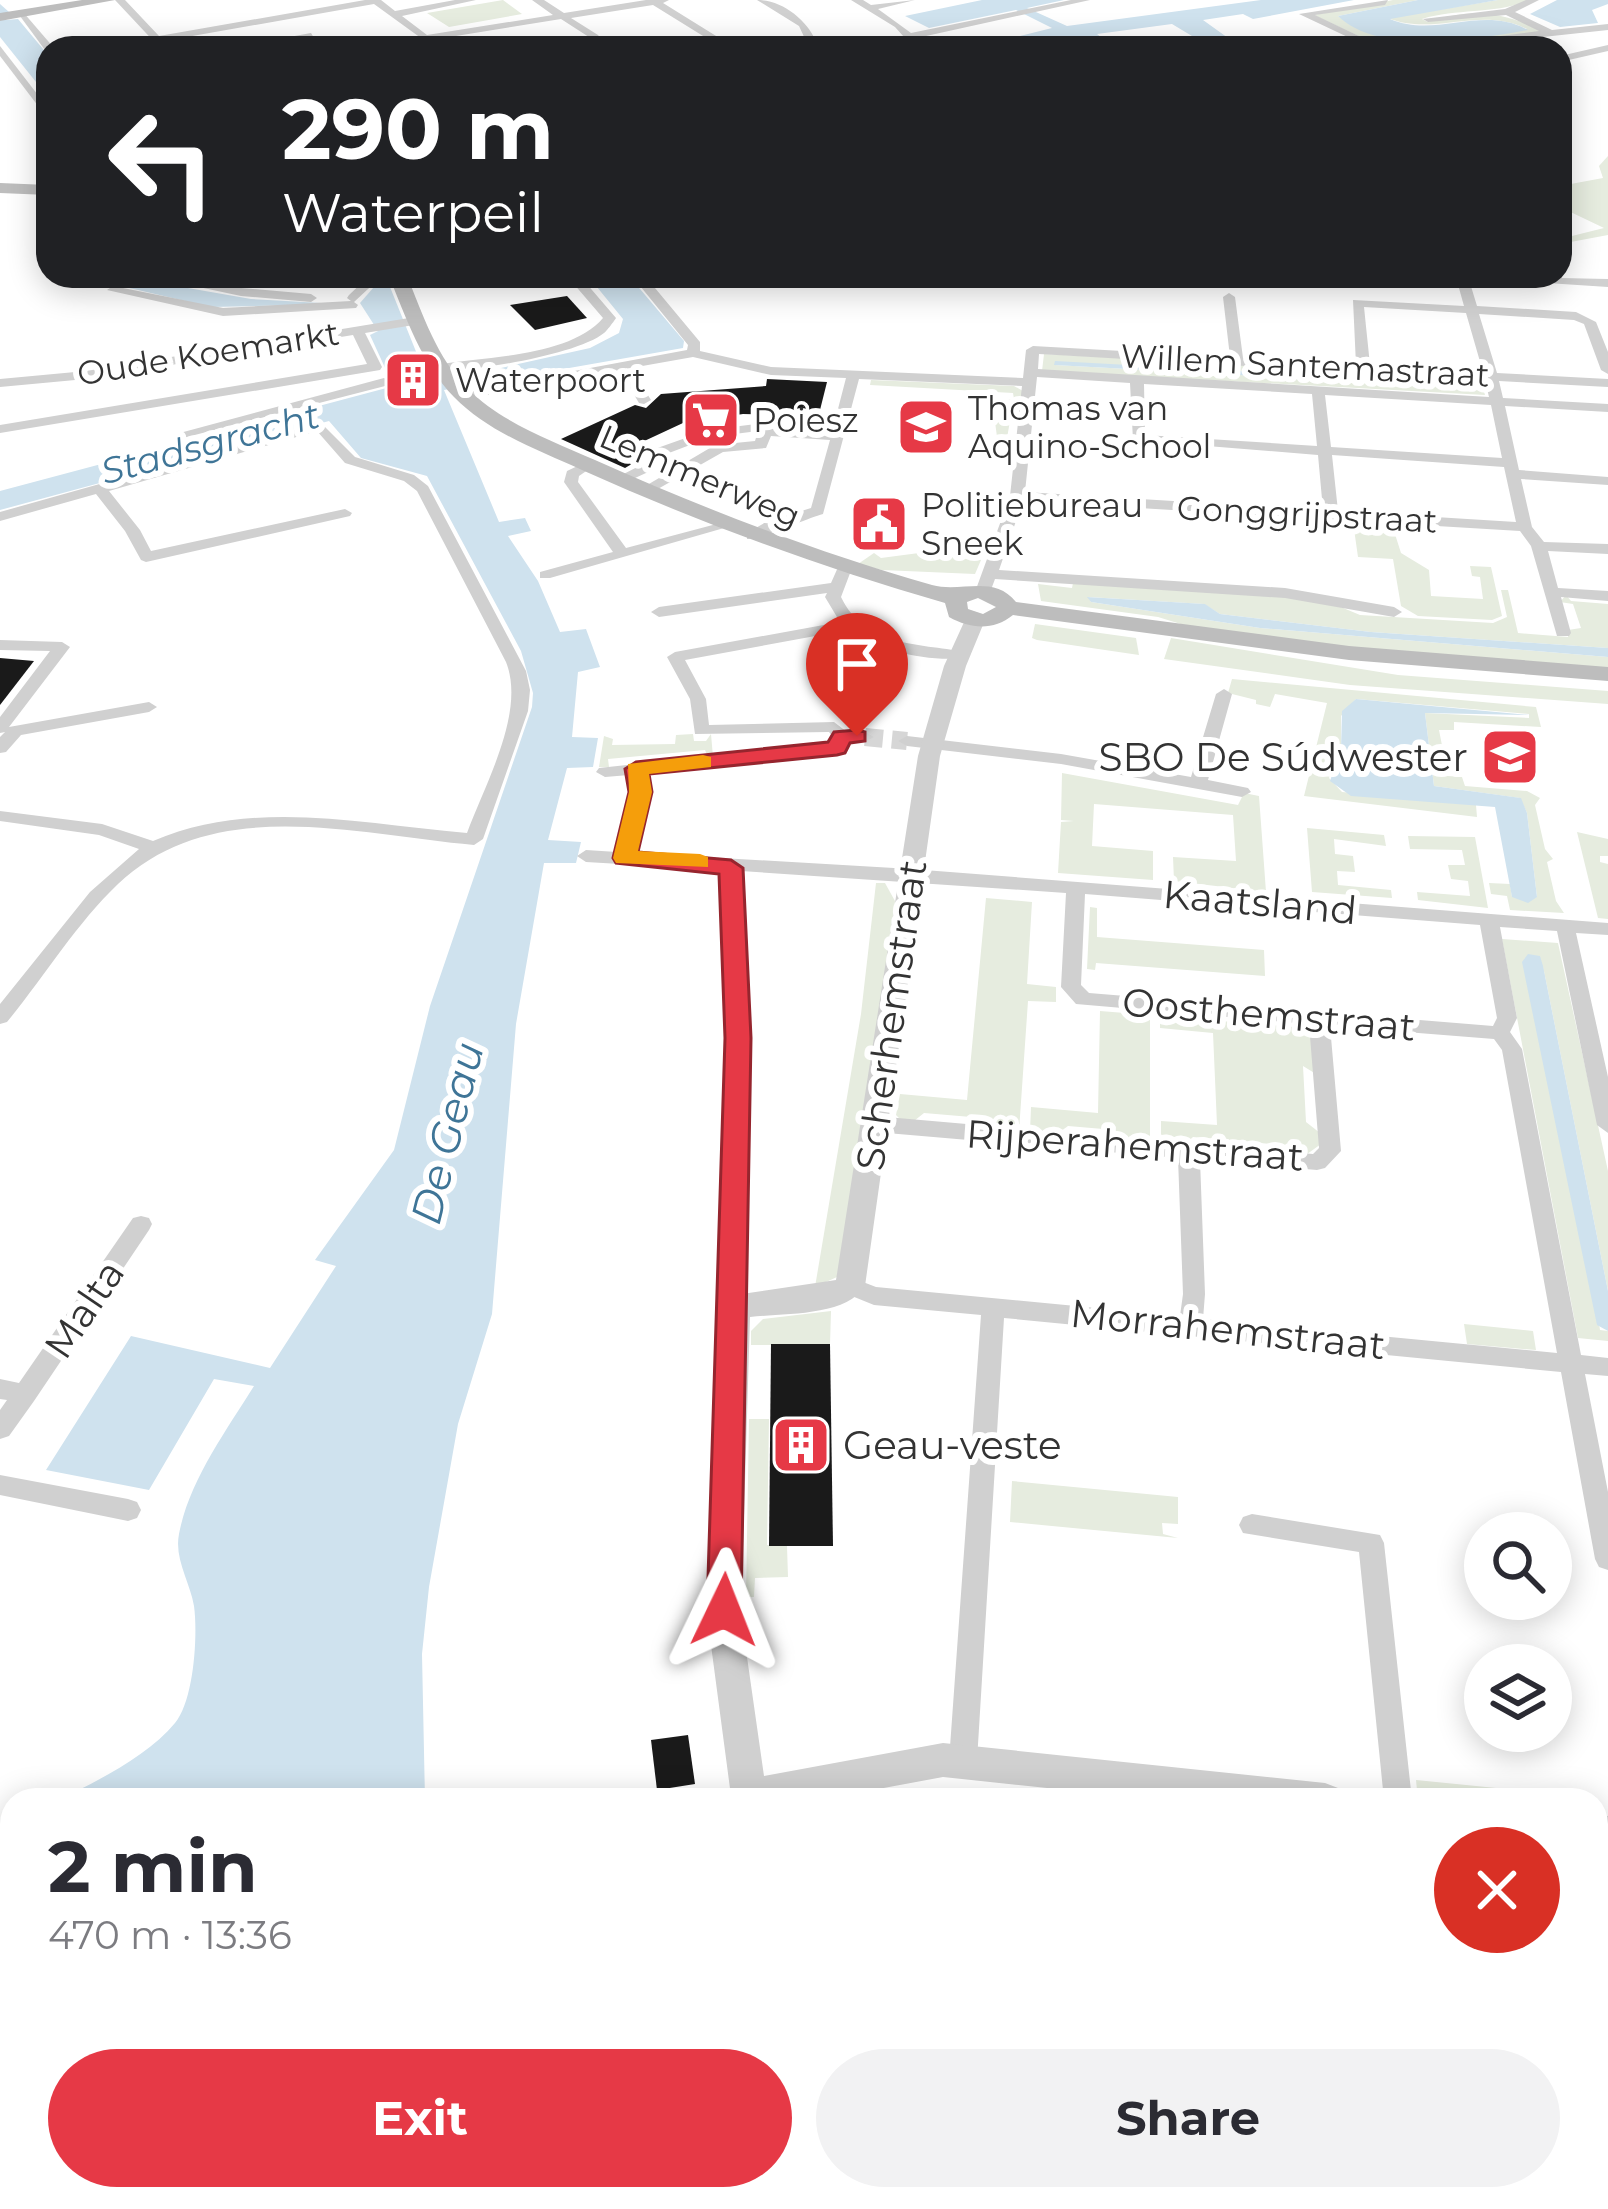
<!DOCTYPE html>
<html lang="en">
<head>
<meta charset="utf-8">
<style>
	:root { --surface:#fff; --page:#f2f2f3; --text:#2b2b33; --muted:#7c7c81; --accent:#e63946 }
	body { margin:0; font-family:Montserrat,sans-serif; background:var(--page); color:var(--text); height:100vh; display:flex; flex-direction:column; font-size:45px; white-space:nowrap }
	* { box-sizing:border-box; margin:0 }
	p { font-size:39px; color:var(--muted) }
	.icon { flex:none; width:66px; height:66px; fill:none; stroke:currentColor; stroke-width:2; stroke-linecap:round; stroke-linejoin:round }
	.map { position:relative; flex:1; overflow:hidden }
	.sheet { position:absolute; left:0px; top:1788px; width:1608px; height:423px; display:flex; flex-direction:column; background:var(--surface); border-radius:36px 36px 0 0; box-shadow:0 6px 30px #0003 }
	.sheet>* { flex:none }
	.hud { position:absolute; left:36px; top:36px; width:1536px; height:252px; border-radius:36px; box-shadow:0 6px 30px #0003; background:#202124; color:#fff; overflow:hidden }
	.tools { position:absolute; left:1464px; top:1512px; display:grid; gap:24px }
	.tools a { display:grid; place-items:center; width:108px; height:108px; border-radius:50%; background:var(--surface); box-shadow:0 6px 30px #0003; font-size:60px }
	.pin { position:absolute; display:grid; place-items:center; width:102px; height:102px; color:#fff; margin:-123px -51px; border-radius:50% 50% 50% 0; rotate:-45deg; box-shadow:0 0 12px #0007 }
	.pin .icon { rotate:45deg }
	.me { position:absolute; width:132px; margin:-66px; rotate:2deg; stroke-linejoin:round; filter:drop-shadow(0 0 9px #0008) }
	.turn { display:flex; align-items:center; gap:42px; height:252px; padding:0 48px; font-size:54px }
	.turn .icon { width:156px; height:156px; stroke-width:2.5 }
	.turn b { display:block; font-size:84px; line-height:102px }
	.round { display:grid; place-items:center; flex:none; width:126px; height:126px; border-radius:63px; background:var(--page) }
	.headline { display:flex; align-items:center; justify-content:space-between; height:204px; padding:0 48px }
	h1 { font-size:72px; font-weight:700; line-height:90px }
	.primary-button { display:flex; gap:24px; margin-top:auto; padding:24px 48px }
	.primary-button a { flex:1; height:138px; border-radius:72px; background:var(--accent); color:#fff; font-size:48px; font-weight:700; line-height:138px; text-align:center }
	.primary-button a+a { background:var(--page); color:var(--text) }
	.map>svg:first-child { display:block }
	.green { fill:#e6ecdf; fill-rule:evenodd }
	.water { fill:#cfe2ee }
	.building { fill:#1a1a1a }
	.lines { fill:none; stroke-linecap:round; stroke-linejoin:round }
	.minor-tunnel { stroke:#d6d6d6; stroke-width:18; stroke-dasharray:18 9; stroke-linecap:butt }
	.minor { fill:#d0d0d0; fill-rule:evenodd }
	.tertiary { fill:#d0d0d0; fill-rule:evenodd }
	.secondary { fill:#bdbdbd; fill-rule:evenodd }
	.route { fill:#e63946; stroke:#96252e; stroke-width:3 }
	.slow { fill:#f59e0b }
	.labels { text-anchor:middle; stroke-width:12; stroke-linejoin:round; paint-order:stroke }
	.far-street-label { font-size:33px; fill:#333; stroke:#fff }
	.far-poi-label { font-size:33px; fill:#333; stroke:#fff; text-anchor:start }
	.far-water-label { font-size:36px; font-style:italic; fill:#3f7597; stroke:#fff }
	.poi-label { font-size:39px; fill:#333; stroke:#fff; text-anchor:end }
	.street-label { font-size:39px; fill:#333; stroke:#fff }
	.water-label { font-size:42px; font-style:italic; fill:#3f7597; stroke:#fff }
</style>
</head>
<body>
<div class="map">
<svg width="1608" height="2209" viewBox="0 0 1608 2209">
	<rect width="100%" height="100%" fill="#fff"/>
	<g class="green">
		<polygon points="503,0 522,14 449,27 427,13"/>
		<path d="M1393,0H1418L1338,16L1388,42L1527,29C1480,5 1434,37 1388,18L1498,0H1530C1495,15 1458,8 1422,19L1428,22C1475,7 1503,12 1547,33L1384,48L1314,15Z"/>
		<polygon points="1608,156 1608,235 1560,244 1560,239 1604,228 1560,207 1560,186 1603,178 1599,166"/>
		<path d="M1044,354L1480,377L1485,395L1042,371ZM1055,362L1459,383L1460,387L1055,365Z"/>
		<polygon points="871,380 1014,386 1023,391 1021,403 1012,409 1006,444 998,444 995,422 1002,422 1002,401 1014,399 1013,393 870,385"/>
		<polygon points="1354,529 1394,531 1401,553 1429,570 1431,596 1483,599 1480,577 1472,576 1470,566 1491,567 1502,616 1492,620 1418,616 1401,606 1393,559 1358,557"/>
		<polygon points="874,553 881,558 919,553 967,559 972,553 981,560 975,574 882,570 858,564"/>
		<polygon points="1073,583 1287,597 1336,605 1360,615 1493,623 1507,617 1501,590 1508,590 1518,633 1568,637 1568,630 1581,628 1573,604 1560,602 1566,595 1571,601 1608,604 1608,648 1371,632 1220,614 1204,604 1088,597 1091,602 1260,628 1608,657 1608,671 1403,656 1197,629 1158,617 1041,601 1038,584 1072,588"/>
		<polygon points="1035,624 1136,638 1139,655 1037,640 1032,638"/>
		<polygon points="1171,638 1398,675 1608,691 1608,704 1350,685 1164,659"/>
		<polygon points="1232,679 1536,707 1541,727 1454,722 1454,730 1439,730 1448,776 1462,777 1465,786 1527,791 1540,798 1535,805 1545,849 1553,859 1547,862 1556,901 1564,913 1510,910 1507,896 1491,894 1489,883 1510,884 1512,897 1537,897 1527,813 1520,798 1434,786 1425,713 1529,718 1529,714 1356,699 1341,716 1341,749 1329,778 1342,792 1476,805 1477,817 1304,796 1327,703 1275,694 1270,707 1256,704 1256,700 1228,693"/>
		<polygon points="693,734 694,741 706,741 711,734 713,757 708,757 705,750 608,759 609,767 599,767 604,736 613,739 612,745 675,744 676,735"/>
		<polygon points="1062,773 1238,805 1244,793 1259,796 1266,892 1174,881 1173,857 1236,861 1233,815 1094,804 1092,846 1153,851 1153,880 1058,873 1061,822 1074,821 1061,820"/>
		<polygon points="1307,828 1384,835 1386,846 1334,839 1335,854 1353,856 1355,872 1337,871 1338,885 1391,890 1392,898 1312,892"/>
		<polygon points="1577,832 1608,839 1608,856 1600,856 1600,862 1608,864 1608,919 1598,918"/>
		<polygon points="1408,836 1475,837 1488,908 1418,900 1417,892 1470,896 1468,881 1451,879 1448,865 1465,865 1462,850 1410,849"/>
		<polygon points="876,883 885,883 895,901 885,1015 837,1277 815,1287 861,1014"/>
		<polygon points="986,898 1032,902 1027,984 1056,987 1056,1002 1028,1001 1019,1131 992,1128 983,1118 924,1113 914,1121 902,1121 896,1115 900,1094 967,1100"/>
		<polygon points="1090,907 1097,908 1097,937 1264,950 1265,976 1096,963 1095,970 1087,969"/>
		<polygon points="1502,939 1558,943 1608,1171 1608,1291 1543,966 1600,1330 1608,1331 1608,1341 1578,1338"/>
		<polygon points="1100,1011 1150,1015 1150,1143 1122,1141 1115,1130 1068,1126 1057,1134 1030,1132 1031,1107 1098,1113"/>
		<polygon points="1160,1016 1306,1028 1313,1033 1316,1074 1303,1066 1306,1122 1320,1133 1321,1144 1303,1157 1273,1154 1271,1144 1193,1137 1183,1146 1161,1144 1161,1121 1217,1125 1213,1033 1160,1028"/>
		<polygon points="831,1311 830,1345 751,1345 751,1331 763,1319"/>
		<polygon points="1464,1324 1533,1331 1536,1350 1467,1344"/>
		<polygon points="749,1419 769,1419 767,1545 787,1546 788,1577 755,1578 754,1597 746,1597"/>
		<polygon points="1012,1481 1178,1497 1178,1524 1162,1523 1163,1534 1178,1538 1010,1522"/>
		<polygon points="1416,1780 1506,1789 1507,1800 1431,1800 1417,1790"/>
	</g>
	<g class="water">
		<polygon points="982,0 1064,0 1027,8 1067,26 1261,0 1354,0 1253,19 1243,14 1203,20 1242,48 1212,48 1172,24 1097,34 1115,48 1089,48 1074,38 1055,42 1063,48 972,48 1052,28 1016,10 929,28 905,16"/>
		<path d="M1418,0H1498L1390,19C1436,39 1482,4 1528,30C1474,40 1380,56 1338,16Z"/>
		<polygon points="1557,0 1608,0 1608,4 1592,10 1598,23 1560,27 1530,14"/>
		<polygon points="0,4 9,12 6,20 18,19 48,55 48,97 0,37"/>
		<polygon points="78,276 119,276 251,299 340,304 211,307"/>
		<path d="M588,276H629L684,341L683,348L444,390L499,522L525,518L531,531L508,536L538,581L560,632L586,629L600,667L578,672L572,737L598,738L593,767L567,768L548,840L581,842L576,863H544L516,1024L492,1314L458,1424L429,1587L422,1654L425,1800H59C97,1781 148,1756 175,1723C194,1700 198,1635 194,1606C190,1582 174,1559 179,1534C189,1481 226,1431 254,1386L214,1379L149,1490L46,1470L131,1336L270,1368L336,1266L315,1260L394,1150L430,1006L532,707L533,693L521,651L427,476L361,458L329,421L0,510V491L424,378L431,376L438,382L590,348L619,333L623,319Z"/>
		<polygon points="374,287 390,287 421,364 386,370 370,335 378,331 360,303"/>
		<polygon points="1055,361 1460,383 1460,387 1054,365"/>
		<polygon points="1087,597 1205,604 1220,614 1371,632 1608,648 1608,657 1260,628 1091,602"/>
		<polygon points="1356,699 1530,715 1425,713 1434,786 1521,798 1527,813 1537,897 1528,903 1512,897 1495,807 1351,796 1330,781 1341,749 1342,711"/>
		<polygon points="1528,954 1540,956 1543,966 1608,1291 1608,1331 1597,1325 1522,962"/>
		<polygon points="271,2199 550,2199 556,2209 275,2209"/>
	</g>
	<g class="building">
		<polygon points="567,296 587,318 535,330 510,305"/>
		<polygon points="767,379 827,382 816,426 789,424 792,415 743,414 683,423 625,450 642,458 625,468 561,439 635,405 646,408 661,394 766,386"/>
		<polygon points="0,658 34,661 0,705"/>
		<polygon points="771,1344 830,1344 833,1546 769,1546"/>
		<polygon points="688,1735 695,1784 657,1790 651,1740"/>
	</g>
	<g class="lines">
		<polyline class="minor-tunnel" points="865,737 907,741"/>
		<g class="minor">
			<path d="M115,0H125L159,36L365,0H381L395,11L455,0H476L402,16L427,35L553,15L532,0H544L564,13L646,0H669L663,3L729,44L806,41L799,26L757,0C782,0 806,19 816,41L904,37L895,27L851,0H863L871,5L915,0L878,9L911,33L1071,0H1090L917,38L922,45L917,48L910,43L819,48H688L716,44L653,5L571,18L598,35L608,48H598L592,39L561,19L425,41L374,4L164,41L170,48H160Z"/>
			<polygon points="1388,0 1385,5 1315,15 1384,48 1371,48 1299,14"/>
			<polygon points="1526,0 1539,0 1515,12 1552,30 1608,24 1608,30 1441,48 1408,48 1539,31 1506,15 1428,22 1423,19 1505,9"/>
			<polygon points="17,12 23,12 54,48 45,50"/>
			<polygon points="311,33 314,38 253,48 229,48"/>
			<polygon points="1608,45 1608,51 1560,62 1560,56"/>
			<polygon points="0,46 48,108 48,119 0,56"/>
			<polygon points="147,276 173,276 241,288 311,294 317,298 311,302 241,296"/>
			<polygon points="369,276 382,276 354,302 358,305 356,308 223,316 107,290 113,286 223,308 351,301 347,298 349,295"/>
			<path d="M567,276H580L616,318C615,320 606,332 604,333C577,355 471,372 436,371V365L441,364C487,357 571,356 603,318Z"/>
			<path d="M632,276H645L700,342V351L771,367L1023,378L1026,350L1033,346L1230,357L1223,297L1229,293L1235,297L1243,358L1356,365L1353,300L1464,306L1457,281L1466,276L1608,279V287L1483,279L1470,283L1477,306L1576,312L1596,322L1608,352V374L1601,370L1584,324L1574,320L1479,314L1497,373L1608,379V387L1499,381L1503,398L1608,404V412L1505,406L1519,470L1608,477V485L1521,479L1532,527L1544,542L1608,544V554L1548,551L1558,588L1608,591V601L1561,597L1571,633L1569,636H1557L1531,546L1520,531L1023,501L999,570L1285,588L1394,607L1402,612L1394,617L1285,598L995,579L989,595H977L975,592L1010,496L1022,386L859,379L823,514C806,519 759,539 747,539V533L766,522L811,508L830,440L771,436L766,448L723,452L649,494L637,491L715,445L755,441L758,431L711,437L661,456L657,468L624,483L612,480L645,463L649,451L708,430L765,423L772,427L832,432L846,378L771,375L693,357L631,368L651,400L644,404L639,403L620,371L466,399L459,395L466,391L687,350L688,345ZM1364,307L1466,313L1483,372L1370,365ZM1039,354L1485,380L1489,397L1038,369ZM1037,377L1130,383L1133,440L1318,455L1323,510L1025,492ZM1144,384L1312,394L1317,446L1145,435ZM1325,395L1491,405L1502,458L1331,447ZM1332,455L1504,467L1516,522L1338,511Z"/>
			<polygon points="415,317 421,321 420,324 365,333 382,367 380,370 0,433 0,425 367,364 353,335 86,379 0,387 0,379 86,371"/>
			<polygon points="384,378 391,382 389,385 183,438 176,434"/>
			<path d="M320,422L355,457L414,475L428,486L526,671L530,690L528,711L483,839L474,845C356,835 214,793 118,884C76,924 44,977 7,1022L0,1024V1004L90,892L139,849L99,835L0,821V811L102,824L153,841C254,798 361,824 467,833C485,784 526,712 506,662L417,491L404,481L345,463L317,431L109,491L140,530L151,551L345,509L352,513L350,516L146,562L141,560L125,531L96,494L0,521V512Z"/>
			<polygon points="588,461 595,465 579,476 578,482 626,548 724,522 731,526 550,578 540,578 540,572 613,552 564,482 567,471"/>
			<path d="M844,563L852,568L841,597C865,647 917,643 965,652V658C926,662 880,651 848,630L685,660L706,699L709,725L834,722L847,732H865L874,737L865,742H848L843,752L837,753L646,773L650,792L635,853L911,869L1608,923V935L1576,933L1608,1077V1133L1597,1125L1557,931L1500,927L1517,1018L1510,1032L1522,1049L1581,1355L1608,1358V1376L1585,1374L1608,1492V1570L1599,1567L1595,1559L1561,1372L1004,1318L977,1761L973,1770L963,1774L953,1770L949,1761L981,1315L874,1305L842,1292L839,1286L842,1280L850,1277L876,1287L1180,1316L1183,1294L1178,1158L875,1132L864,1124L875,1116L1313,1154L1319,1148L1309,1024L1076,1004L1061,987L1066,893L741,871L748,981L747,1307L743,1313L735,1316L727,1313L723,1307L728,981L722,870L586,862L577,856L586,850L617,852L632,792L629,775L605,777L596,772L599,768L830,743L833,737L829,732L695,734L690,699L667,657L675,652L840,622L825,597L827,593L659,617L651,612L659,607L831,583L839,565ZM1085,894L1480,925L1497,1018L1493,1026L1089,993L1081,985ZM1330,1026L1494,1039L1502,1050L1557,1353L1203,1319L1205,1294L1200,1160L1317,1170L1325,1168L1341,1151Z"/>
			<polygon points="0,640 62,642 70,647 9,727 149,702 157,707 149,712 21,735 6,752 0,753 0,737 5,732 0,733 0,717 50,651 0,650"/>
			<polygon points="1224,689 1232,694 1208,780 1248,788 1251,792 1242,797 1061,764 907,746 898,741 907,736 1061,754 1191,777 1216,694"/>
			<polygon points="141,1216 149,1218 152,1224 149,1230 34,1401 9,1436 0,1439 0,1410 7,1400 0,1399 0,1379 19,1383 133,1218"/>
			<polygon points="0,1475 128,1499 137,1502 141,1510 137,1518 128,1521 0,1495"/>
			<polygon points="1252,1514 1380,1535 1384,1543 1412,1800 1384,1800 1359,1552 1243,1533 1239,1525 1243,1517"/>
			<polygon points="0,1969 12,1977 12,2038 0,2031"/>
			<polygon points="1596,2111 1608,2112 1608,2144 1596,2143"/>
			<polygon points="12,2143 12,2195 0,2201 0,2149"/>
			<polygon points="839,2199 872,2199 876,2209 843,2209"/>
			<polygon points="1400,2199 1432,2199 1433,2209 1401,2209"/>
		</g>
		<g class="tertiary">
			<path d="M975,614L985,620L966,666L940,756L865,1286C846,1317 783,1313 750,1317L741,1615L764,1776L943,1743L1325,1783L1338,1788L1343,1800H1162L943,1777L819,1800H733L731,1796L707,1615L720,1307L724,1299L735,1295L836,1280L918,756L944,666L965,620Z"/>
			<polygon points="1596,1814 1608,1816 1608,1852 1596,1850"/>
		</g>
		<g class="secondary">
			<polygon points="82,0 115,0 0,21 0,13"/>
			<polygon points="0,183 48,185 48,195 0,193"/>
			<path d="M389,276H407C423,315 437,358 468,389C502,423 552,441 595,460C705,509 816,552 932,585C961,593 994,574 1016,602L1349,646L1608,667V681L1349,660L1013,615C993,631 971,629 949,617L945,603C820,567 700,523 582,470C538,450 488,432 454,397C422,364 406,318 389,276ZM978,598L996,607L983,614L968,609L967,602Z"/>
		</g>
	</g>
	<polygon class="route" points="857,730 865,732 865,741 850,743 845,753 837,755 649,774 652,792 638,852 731,860 743,868 751,1038 741,1610 736,1620 724,1625 712,1620 707,1610 725,1038 719,874 616,863 613,858 629,792 625,769 636,762 828,742 834,732"/>
	<polygon class="slow" points="703,755 711,757 711,767 649,774 652,792 638,851 700,854 708,857 708,867 616,863 613,858 629,792 628,764"/>
	<defs>
		<symbol id="building-square" viewBox="-11 -11 22 22"><rect x="-9" y="-9" width="18" height="18" rx="4" fill="#e63946" stroke="#fff"/><path d="M-4-6H4V6H1V3H-1V6H-4ZM-2.5-4.3h1.7v1.8h-1.7ZM.8-4.3h1.7v1.8H.8ZM-2.5-1h1.7V.8h-1.7ZM.8-1h1.7V.8H.8Z" fill="#fff"/></symbol>
		<symbol id="supermarket-square" viewBox="-11 -11 22 22"><rect x="-9" y="-9" width="18" height="18" rx="4" fill="#e63946" stroke="#fff"/><path d="M-6-5.5h2.5l.6 2H6L4.5 2H-2.5L-4.4-4H-6ZM-1.5 3.2a1.3 1.3 0 1 0 .1 0ZM3 3.2a1.3 1.3 0 1 0 .1 0Z" fill="#fff"/></symbol>
		<symbol id="school-square" viewBox="-11 -11 22 22"><rect x="-9" y="-9" width="18" height="18" rx="4" fill="#e63946" stroke="#fff"/><path d="M0-5L7-2L0 1L-7-2ZM-4 1L0 2.5L4 1V4Q0 6-4 4Z" fill="#fff"/></symbol>
		<symbol id="civic-square" viewBox="-11 -11 22 22"><rect x="-9" y="-9" width="18" height="18" rx="4" fill="#e63946" stroke="#fff"/><path d="M-.6-6.5H3V-4.5H.6V-3L4-1V1h2V6H-6V1h2V-1L-.6-3ZM-1.2 2.5V6h2.4V2.5Z" fill="#fff"/></symbol>
	</defs>
	<g fill-rule="evenodd">
		<use href="#building-square" x="380" y="347" width="66" height="66"/>
		<use href="#supermarket-square" x="678" y="387" width="66" height="66"/>
		<use href="#school-square" x="893" y="394" width="66" height="66"/>
		<use href="#civic-square" x="846" y="491" width="66" height="66"/>
		<use href="#school-square" x="1477" y="724" width="66" height="66"/>
		<use href="#building-square" x="768" y="1412" width="66" height="66"/>
	</g>
	<g class="labels">
		<g class="far-street-label">
			<text transform="translate(208 353) rotate(-9)" y="12">Oude Koemarkt</text>
			<text transform="translate(1305 365) rotate(3)" y="12">Willem Santemastraat</text>
			<text transform="translate(700 476) rotate(23)" y="12">Lemmerweg</text>
			<text transform="translate(1307 514) rotate(3)" y="12">Gonggrijpstraat</text>
		</g>
		<g class="far-poi-label">
			<text x="455" y="392">Waterpoort</text>
			<text x="968" y="420">Thomas van<tspan x="968" dy="38">Aquino-School</tspan></text>
			<text x="753" y="432">Poiesz</text>
			<text x="921" y="517">Politiebureau<tspan x="921" dy="38">Sneek</tspan></text>
		</g>
		<g class="far-water-label">
			<text transform="translate(210 443) rotate(-15)" y="13">Stadsgracht</text>
		</g>
		<g class="poi-label">
			<text x="1468" y="771">SBO De Súdwester</text>
			<text x="843" y="1459" text-anchor="start">Geau-veste</text>
		</g>
		<g class="street-label">
			<text transform="translate(1260 902) rotate(5)" y="14">Kaatsland</text>
			<text transform="translate(1269 1014) rotate(5)" y="14">Oosthemstraat</text>
			<text transform="translate(891 1015) rotate(-82)" y="14">Scherhemstraat</text>
			<text transform="translate(1135 1145) rotate(4)" y="14">Rijperahemstraat</text>
			<text transform="translate(84 1309) rotate(-56)" y="14">Malta</text>
			<text transform="translate(1228 1329) rotate(6)" y="14">Morrahemstraat</text>
		</g>
		<g class="water-label">
			<text transform="translate(447 1133) rotate(-76)" y="15">De Geau</text>
		</g>
	</g>
</svg>
<div class="tools">
<a><svg class="icon" aria-label="search" viewBox="0 0 24 24"><circle cx="10" cy="10" r="6"/><path d="M15 15l6 6"/></svg></a>
<a><svg class="icon" aria-label="layers" viewBox="0 0 24 24"><path d="M12 4l9 5-9 5-9-5zM3 14l9 5 9-5"/></svg></a>
</div>
<div class="pin" style="left:857px;top:736px;background:#d93025"><svg class="icon" aria-label="arrive" viewBox="0 0 24 24"><path d="M6 21V4h12l-3 4 3 4H6"/></svg></div>
<svg class="me" style="left:724px;top:1610px" viewBox="-20 -20 40 40"><path d="M0-17L14 15 0 8-14 15z" fill="#e63946" stroke="#fff" stroke-width="4"/></svg>
<div class="hud">
<div class="turn"><svg class="icon" aria-label="left" viewBox="0 0 24 24"><path d="M17 20v-9H6M10 6l-5 5 5 5"/></svg><div><b>290 m</b>Waterpeil</div></div>
</div>
<section class="sheet">
<div class="headline"><div><h1>2 min</h1><p>470 m · 13:36</p></div><a class="round" style="background:#d93025;color:#fff"><svg class="icon" aria-label="close" viewBox="0 0 24 24"><path d="M6 6l12 12M18 6L6 18"/></svg></a></div>
<div class="primary-button"><a>Exit</a><a>Share</a></div>
</section>
</div>
</body>
</html>
